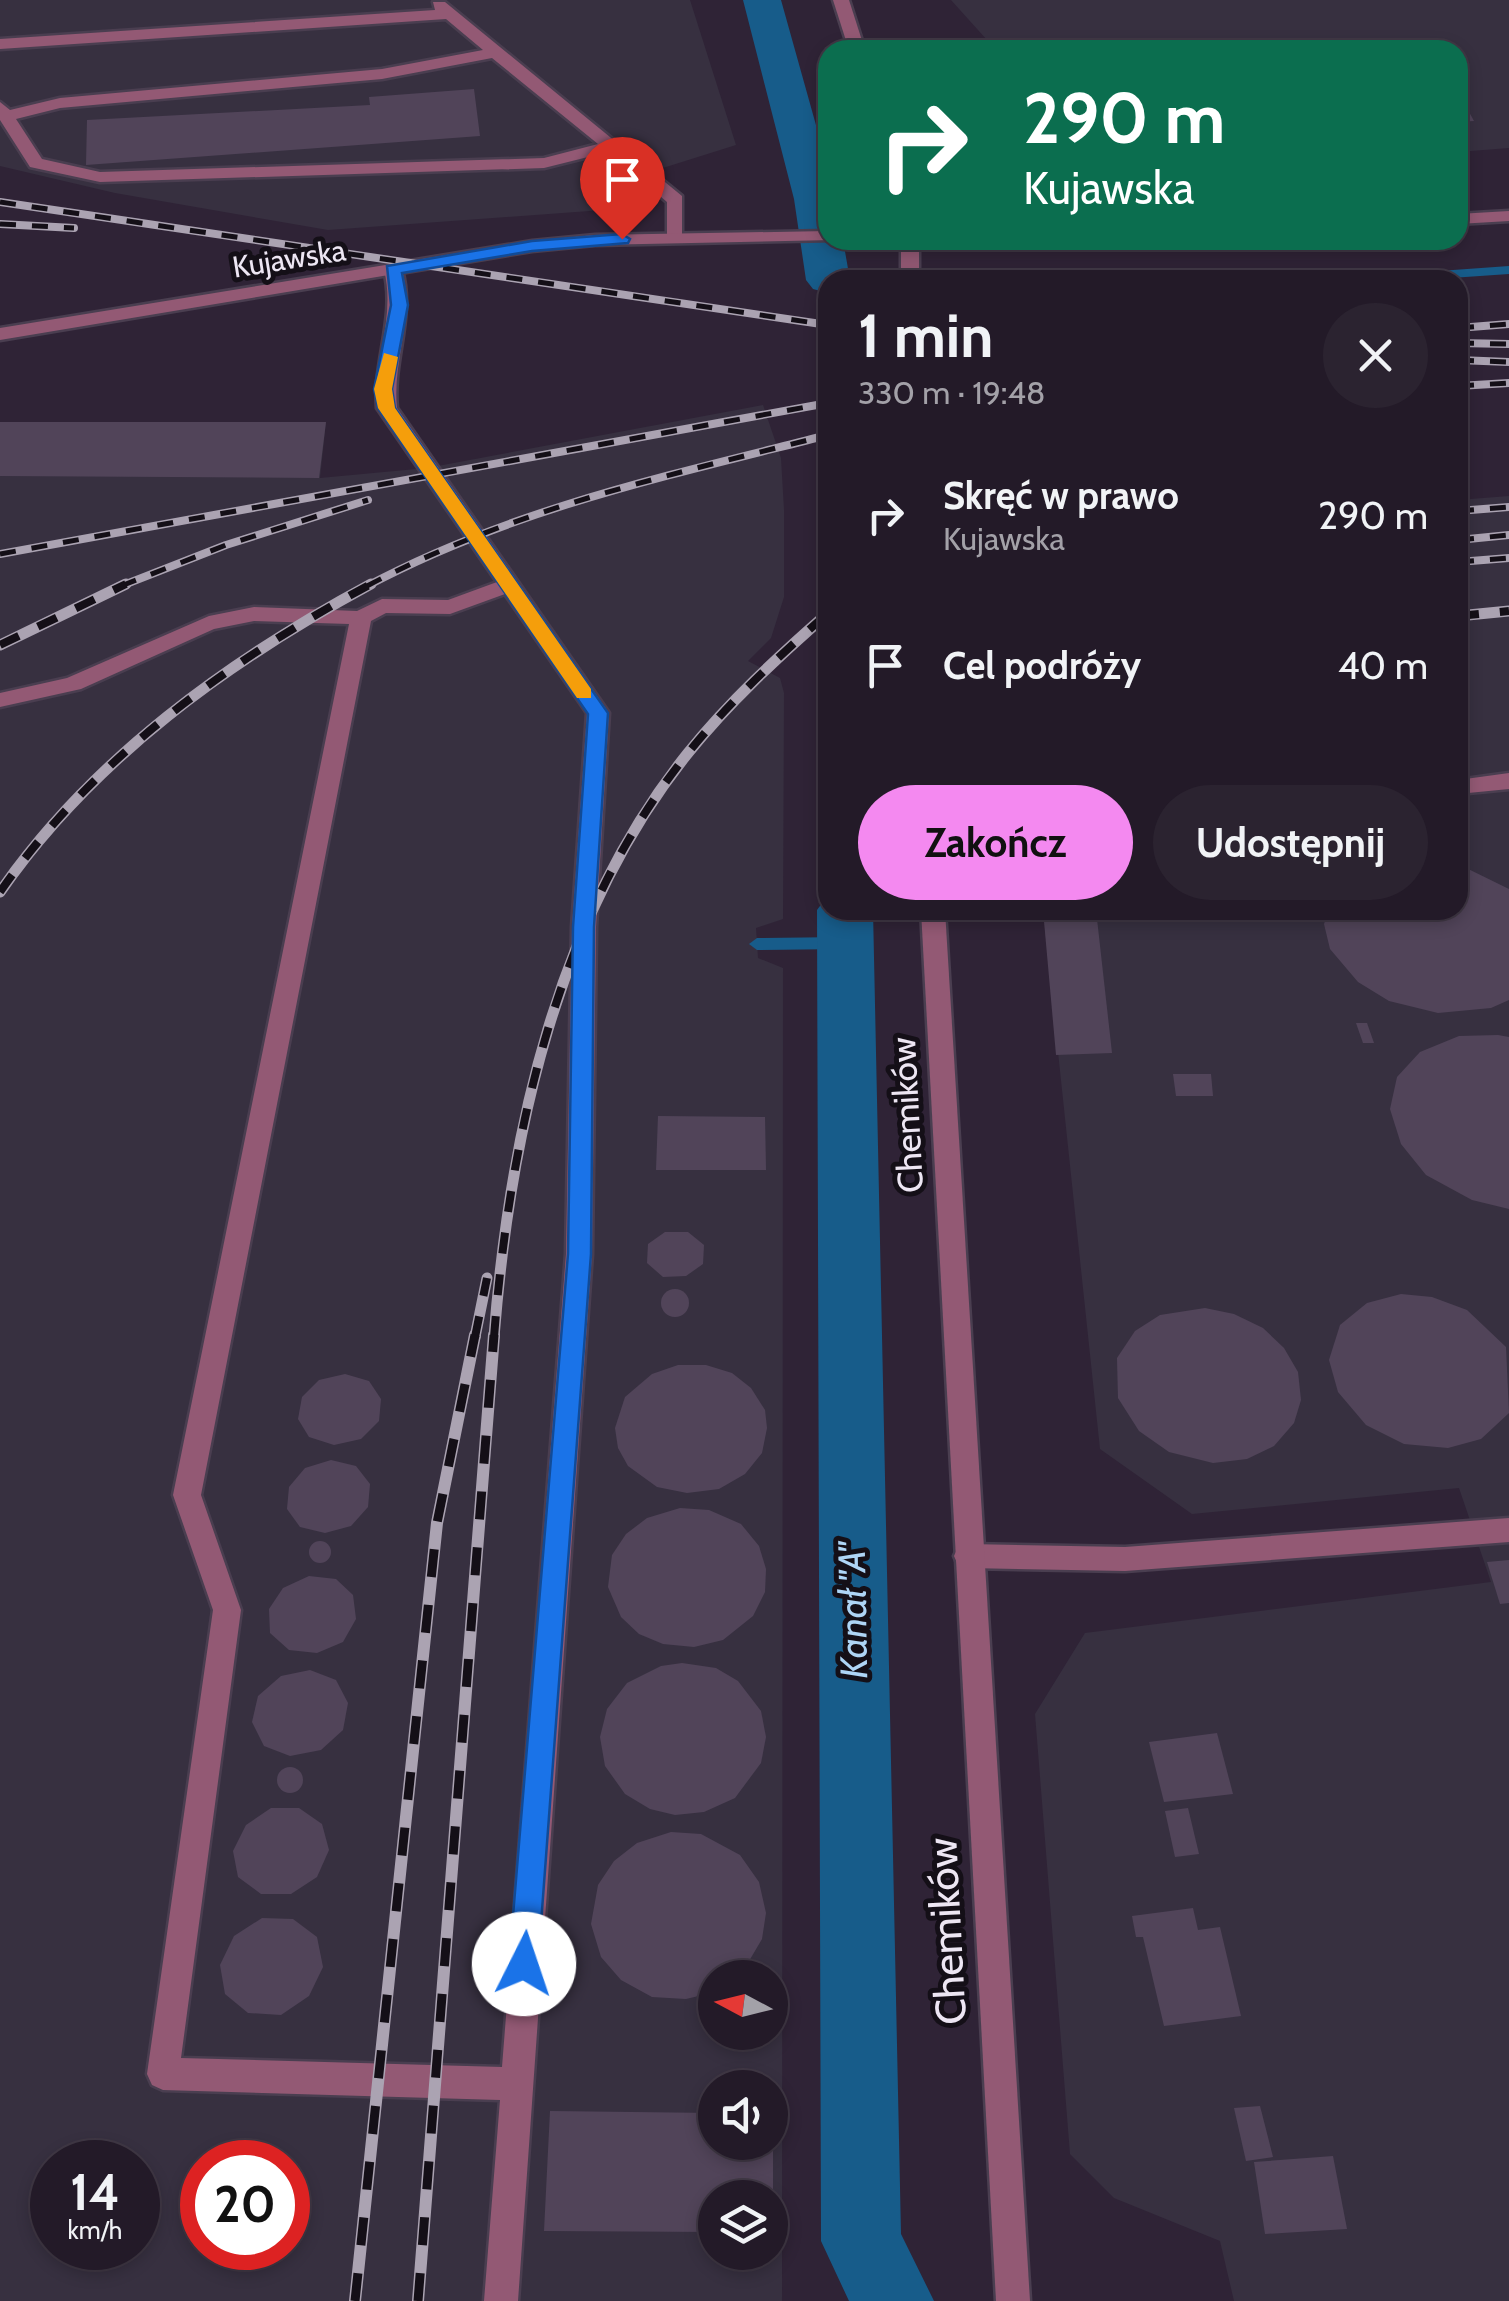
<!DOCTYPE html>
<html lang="pl">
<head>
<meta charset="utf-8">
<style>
	:root { --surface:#231a28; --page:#2b2330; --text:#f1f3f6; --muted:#a3a1a8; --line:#403845; --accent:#f489f0 }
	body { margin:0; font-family:Cabin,sans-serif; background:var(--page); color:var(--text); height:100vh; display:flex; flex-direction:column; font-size:38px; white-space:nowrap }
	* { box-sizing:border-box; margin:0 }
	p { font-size:32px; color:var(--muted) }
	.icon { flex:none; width:55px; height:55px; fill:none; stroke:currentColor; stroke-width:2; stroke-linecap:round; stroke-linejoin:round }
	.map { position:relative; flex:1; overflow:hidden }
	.details { position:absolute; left:818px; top:270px; width:650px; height:650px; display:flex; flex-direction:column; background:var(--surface); border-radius:30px; box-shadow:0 5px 15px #0003,0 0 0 2px var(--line) }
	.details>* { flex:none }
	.banner { position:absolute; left:818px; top:40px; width:650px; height:210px; border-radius:30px; box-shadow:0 5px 15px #0003,0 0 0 2px var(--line); background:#0b6e4f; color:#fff; overflow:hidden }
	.needle { width:65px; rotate:277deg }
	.controls { position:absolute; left:698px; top:1960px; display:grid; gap:20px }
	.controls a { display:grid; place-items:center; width:90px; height:90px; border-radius:50%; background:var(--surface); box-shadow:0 5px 15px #0003,0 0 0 2px var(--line); font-size:50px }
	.speed { position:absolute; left:30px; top:2140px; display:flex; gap:20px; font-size:50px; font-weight:700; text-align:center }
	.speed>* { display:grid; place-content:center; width:130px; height:130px; border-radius:50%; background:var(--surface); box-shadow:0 5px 15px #0003,0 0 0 2px var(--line); line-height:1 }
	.speed small { font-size:25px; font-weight:400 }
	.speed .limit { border:15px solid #d22; background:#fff; color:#111 }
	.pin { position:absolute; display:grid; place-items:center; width:85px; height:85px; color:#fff; margin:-102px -42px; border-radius:50% 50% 50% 0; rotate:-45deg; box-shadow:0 0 10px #0007 }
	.pin .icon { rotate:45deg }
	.me { position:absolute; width:110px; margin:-55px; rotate:4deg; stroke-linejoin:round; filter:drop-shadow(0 0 8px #0008) }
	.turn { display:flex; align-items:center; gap:35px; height:210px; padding:0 40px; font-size:45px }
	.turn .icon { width:130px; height:130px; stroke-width:2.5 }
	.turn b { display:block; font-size:70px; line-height:85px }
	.round { display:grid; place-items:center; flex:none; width:105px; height:105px; border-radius:52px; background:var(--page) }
	.summary { display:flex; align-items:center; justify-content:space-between; height:170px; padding:0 40px }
	h1 { font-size:60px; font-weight:800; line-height:75px }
	.primary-button { display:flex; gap:20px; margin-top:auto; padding:20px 40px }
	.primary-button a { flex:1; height:115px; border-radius:60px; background:var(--accent); color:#111; font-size:40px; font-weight:800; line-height:115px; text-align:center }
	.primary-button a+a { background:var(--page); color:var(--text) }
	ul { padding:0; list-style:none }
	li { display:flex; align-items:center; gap:30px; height:150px; padding:0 40px }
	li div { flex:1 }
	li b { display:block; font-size:38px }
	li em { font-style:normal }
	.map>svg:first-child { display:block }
	.industrial { fill:#373040; fill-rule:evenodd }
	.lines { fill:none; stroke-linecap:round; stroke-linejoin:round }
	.stream { fill:#175c8a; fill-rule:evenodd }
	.canal { fill:#175c8a; fill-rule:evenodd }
	.building { fill:#514459 }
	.service-casing { stroke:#4a3e50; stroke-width:5 }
	.minor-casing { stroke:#4a3e50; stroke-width:5 }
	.service { fill:#935974; fill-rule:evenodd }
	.minor { fill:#935974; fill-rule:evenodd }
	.rail-far2-casing { stroke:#aba3b2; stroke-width:8 }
	.rail-far1-casing { stroke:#aba3b2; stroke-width:11 }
	.rail-casing { stroke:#aba3b2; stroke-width:12 }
	.rail-far2 { stroke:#140f17; stroke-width:5; stroke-dasharray:16; stroke-linecap:butt }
	.rail-far1 { stroke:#140f17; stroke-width:8; stroke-dasharray:21; stroke-linecap:butt }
	.rail { stroke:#140f17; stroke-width:9; stroke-dasharray:28; stroke-linecap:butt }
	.route { fill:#1a73e8; stroke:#114b97; stroke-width:2.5 }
	.slow { fill:#f59e0b }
	.labels { text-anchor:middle; stroke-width:10; stroke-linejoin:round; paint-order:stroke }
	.far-street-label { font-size:30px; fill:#ede6f3; stroke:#140f17 }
	.street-label { font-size:35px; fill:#ede6f3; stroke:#140f17 }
	.water-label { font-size:38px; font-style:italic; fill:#aed5f6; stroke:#140f17 }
	.near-street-label { font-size:42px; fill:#ede6f3; stroke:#140f17 }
</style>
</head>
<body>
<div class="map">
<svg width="1509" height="2301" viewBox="0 0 1509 2301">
	<rect width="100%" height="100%" fill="#2f2336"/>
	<g class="industrial">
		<polygon points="0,0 690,0 736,145 596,189 603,210 328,230 115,193 0,166"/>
		<polygon points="951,0 1509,0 1509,148 1458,152 1458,50 996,50"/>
		<path d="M763,405L781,458L784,510V597L771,638L748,661L780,678L784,693L783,919L756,928L758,958L783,968L782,2301H0V422H326L320,478L427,468ZM715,1978H770V2032H715ZM715,2088H770V2142H715ZM52,2162H138V2248H52ZM202,2162H288V2248H202ZM715,2198H770V2252H715Z"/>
		<polygon points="1509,496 1509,2301 1234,2301 1220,2241 1114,2198 1070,2154 1035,1714 1085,1633 1491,1582 1459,1488 1192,1514 1100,1449 1043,910 1458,910 1458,500"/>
	</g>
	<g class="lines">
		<g class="stream">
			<polygon points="1509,266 1509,274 1422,280 1363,280 1369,276"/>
			<polygon points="845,937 853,943 845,949 757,950 749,944 757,938"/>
		</g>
		<g class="canal">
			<polygon points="743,0 781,0 828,168 828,240 843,240 850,280 828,280 828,293 813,289 806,280 794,199"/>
			<polygon points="828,895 828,910 873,910 901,2234 934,2301 849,2301 821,2241 817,910"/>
		</g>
	</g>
	<g class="building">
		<polygon points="474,89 480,136 86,165 87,120 370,105 369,97"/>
		<polygon points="1458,92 1474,121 1458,122"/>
		<polygon points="0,422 326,422 319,478 0,476"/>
		<polygon points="1458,864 1509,889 1509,1000 1491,1008 1438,1013 1389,1001 1358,982 1330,949 1324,924 1329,910 1458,910"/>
		<polygon points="1043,910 1096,910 1112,1053 1056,1055"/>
		<polygon points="1356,1023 1367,1023 1374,1043 1363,1043"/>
		<polygon points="1498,1035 1509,1037 1509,1209 1472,1200 1426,1175 1401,1144 1390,1109 1397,1077 1420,1052 1459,1036"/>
		<polygon points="1173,1074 1211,1074 1213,1096 1176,1096"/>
		<polygon points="658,1116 765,1117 766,1170 656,1170"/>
		<polygon points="665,1232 688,1232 704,1245 703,1264 686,1276 663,1277 647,1263 648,1244"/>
		<circle cx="675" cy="1303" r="14"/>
		<polygon points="1401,1294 1432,1297 1467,1310 1506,1347 1509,1413 1481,1439 1448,1448 1404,1444 1366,1425 1338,1392 1329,1360 1340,1325 1367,1303"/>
		<polygon points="1205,1308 1234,1314 1263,1328 1284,1348 1298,1372 1301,1400 1294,1423 1274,1446 1247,1459 1213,1463 1169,1452 1139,1431 1118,1398 1117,1358 1135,1331 1160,1315"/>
		<polygon points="678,1365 706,1365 732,1373 751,1388 765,1410 767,1428 762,1453 745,1474 719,1489 687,1493 657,1487 628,1466 618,1448 615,1428 625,1397 652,1374"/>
		<polygon points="345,1374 369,1381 381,1399 379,1421 361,1439 334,1445 309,1437 298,1419 302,1397 319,1380"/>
		<polygon points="331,1460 356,1466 370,1484 368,1507 351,1526 325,1533 300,1527 287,1509 289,1487 305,1468"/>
		<polygon points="680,1508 709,1510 741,1524 759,1546 766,1569 765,1592 753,1616 723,1640 694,1647 663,1644 639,1634 621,1617 608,1587 612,1555 626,1534 647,1518"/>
		<circle cx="320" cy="1552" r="11"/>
		<polygon points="1509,1560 1509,1603 1500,1604 1487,1562"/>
		<polygon points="309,1576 336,1579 353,1595 356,1619 343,1642 317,1653 289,1650 270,1633 269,1609 283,1588"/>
		<polygon points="682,1663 716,1668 738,1681 761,1711 766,1737 761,1763 735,1798 704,1812 675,1815 650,1809 625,1794 605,1766 600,1737 607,1709 627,1683 661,1666"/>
		<polygon points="310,1670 336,1680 348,1703 343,1730 321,1750 290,1756 264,1746 252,1722 258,1696 281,1676"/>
		<polygon points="1217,1733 1233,1794 1164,1802 1149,1742"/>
		<circle cx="290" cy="1780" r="13"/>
		<polygon points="271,1808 299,1808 322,1824 329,1850 317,1877 291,1894 261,1894 238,1877 233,1851 246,1825"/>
		<polygon points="1188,1808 1199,1854 1175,1857 1165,1811"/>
		<polygon points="671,1832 701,1834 740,1855 759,1882 766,1913 762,1939 742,1973 737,1978 715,1978 715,1992 686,1999 652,1997 621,1980 601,1957 591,1924 598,1885 614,1861 637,1843"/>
		<polygon points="1193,1908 1198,1930 1220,1927 1241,2016 1164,2026 1143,1937 1136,1937 1132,1916"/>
		<polygon points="262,1918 293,1919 317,1937 323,1967 309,1996 281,2015 248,2013 225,1994 220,1965 234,1936"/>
		<polygon points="1260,2106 1273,2157 1246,2161 1234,2108"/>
		<polygon points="550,2111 715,2113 715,2142 773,2142 773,2198 715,2198 715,2232 544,2231"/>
		<polygon points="1333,2156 1347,2229 1265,2234 1254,2162"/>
	</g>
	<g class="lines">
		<defs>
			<g id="service">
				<path d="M433,2H445L682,196V242L667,238V202L608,152L544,168L100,182L30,167L0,120V102L10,110L60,98L382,69L483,50L446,19L0,49V39L435,10ZM492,58L598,144L544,158L100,172L42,159L16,119L60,108L382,79Z"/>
				<path d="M393,265L402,270C415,317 392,361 397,408L609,713L596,927L592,1254L518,2301H484L500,2100L163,2090L152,2085L147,2074L213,1610L173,1495L349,624L254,621L214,629L81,689L0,707V693L67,678L209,616L254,607L357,611L382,599L448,600L497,582L377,408C373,361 396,317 384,270ZM505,594L587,713L572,927L566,1254L502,2067L181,2058L241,1610L201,1495L371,621L386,613L450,614Z"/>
				<polygon points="1509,773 1509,789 1458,794 1458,780"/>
				<polygon points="1509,1518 1509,1542 1125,1571 968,1568 958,1565 954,1556 958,1547 968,1544 1125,1547"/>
			</g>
			<g id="minor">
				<polygon points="833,0 849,0 865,50 849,50"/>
				<polygon points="1509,211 1509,221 1458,224 1458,214"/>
				<polygon points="828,231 828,240 833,240 595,245 532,251 0,340 0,328 532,241 595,235"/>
				<rect x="901" y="240" width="18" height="40"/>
				<polygon points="921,910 945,910 1030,2301 996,2301"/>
			</g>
		</defs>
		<use href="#service" class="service-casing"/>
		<use href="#minor" class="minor-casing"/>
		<use href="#service" class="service"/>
		<use href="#minor" class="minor"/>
		<defs>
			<g id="rail-far2">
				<polyline points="0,202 828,325"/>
				<polyline points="0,224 74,228"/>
				<polyline points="1458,328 1509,324"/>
				<polyline points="1458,343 1509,344"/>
				<polyline points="1458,360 1509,362"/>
				<polyline points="1458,386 1509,383"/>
				<polyline points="1458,511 1509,507"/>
				<polyline points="1458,540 1509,535"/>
				<polyline points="0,554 828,403"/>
				<polyline points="1458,562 1509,558"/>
				<polyline points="121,586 226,545 368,500"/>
				<path d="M367,586C512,509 670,475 828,435"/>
			</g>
			<g id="rail-far1">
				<polyline points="1458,616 1509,611"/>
				<polyline points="0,645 126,584"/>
				<path d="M0,892C93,758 230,660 371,584"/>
				<polyline points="475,1337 487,1278"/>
				<path d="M494,1337C510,1133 557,916 688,753C730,701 778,657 828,613"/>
			</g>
			<g id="rail">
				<polyline points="355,2301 437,1523 475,1335"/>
				<polyline points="418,2301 494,1335"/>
			</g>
		</defs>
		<use href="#rail-far2" class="rail-far2-casing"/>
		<use href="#rail-far1" class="rail-far1-casing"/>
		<use href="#rail" class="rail-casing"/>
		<use href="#rail-far2" class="rail-far2"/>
		<use href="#rail-far1" class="rail-far1"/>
		<use href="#rail" class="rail"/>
	</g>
	<polygon class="route" points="622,234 630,239 628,243 532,251 402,273 408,305 392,389 395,408 608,713 594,927 591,1254 538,1964 534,1974 524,1978 513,1974 509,1964 568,1254 573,927 588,714 378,408 374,389 391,305 387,266 532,241"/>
	<polygon class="slow" points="384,353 398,357 392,389 395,408 591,689 591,698 577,698 378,408 374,389"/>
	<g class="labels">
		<g class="far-street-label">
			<text transform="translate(289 259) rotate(-9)" y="10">Kujawska</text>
		</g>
		<g class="street-label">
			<text transform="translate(907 1115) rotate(-93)" y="12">Chemików</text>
		</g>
		<g class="water-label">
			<text transform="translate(853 1610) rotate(-91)" y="13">Kanał "A"</text>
		</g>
		<g class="near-street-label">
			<text transform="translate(946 1931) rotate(-93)" y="15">Chemików</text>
		</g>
	</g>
</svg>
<div class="controls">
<a><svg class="needle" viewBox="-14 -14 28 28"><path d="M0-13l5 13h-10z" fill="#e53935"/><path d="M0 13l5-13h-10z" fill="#a3a1a8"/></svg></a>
<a><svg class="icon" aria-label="sound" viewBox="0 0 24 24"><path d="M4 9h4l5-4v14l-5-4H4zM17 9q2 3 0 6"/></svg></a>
<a><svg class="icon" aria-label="layers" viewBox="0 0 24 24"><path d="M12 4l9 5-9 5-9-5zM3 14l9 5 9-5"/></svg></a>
</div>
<div class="speed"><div>14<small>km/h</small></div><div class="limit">20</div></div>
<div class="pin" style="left:622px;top:239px;background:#d93025"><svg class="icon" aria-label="arrive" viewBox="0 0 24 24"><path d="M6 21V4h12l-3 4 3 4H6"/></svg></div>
<svg class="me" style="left:524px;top:1964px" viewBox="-20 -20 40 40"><circle r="19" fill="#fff"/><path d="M0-13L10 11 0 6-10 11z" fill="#1a73e8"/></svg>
<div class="banner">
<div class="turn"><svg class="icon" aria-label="right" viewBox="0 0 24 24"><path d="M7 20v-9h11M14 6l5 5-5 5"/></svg><div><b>290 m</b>Kujawska</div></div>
</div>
<section class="details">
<div class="summary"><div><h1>1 min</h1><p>330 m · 19:48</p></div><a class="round"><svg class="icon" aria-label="close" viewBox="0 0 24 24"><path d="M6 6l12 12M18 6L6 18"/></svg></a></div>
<ul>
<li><svg class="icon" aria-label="right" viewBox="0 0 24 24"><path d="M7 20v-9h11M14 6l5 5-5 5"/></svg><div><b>Skręć w prawo</b><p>Kujawska</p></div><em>290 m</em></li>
<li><svg class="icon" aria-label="arrive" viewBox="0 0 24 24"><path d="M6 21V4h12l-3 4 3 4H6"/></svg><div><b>Cel podróży</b></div><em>40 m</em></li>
</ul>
<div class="primary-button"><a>Zakończ</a><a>Udostępnij</a></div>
</section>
</div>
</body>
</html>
